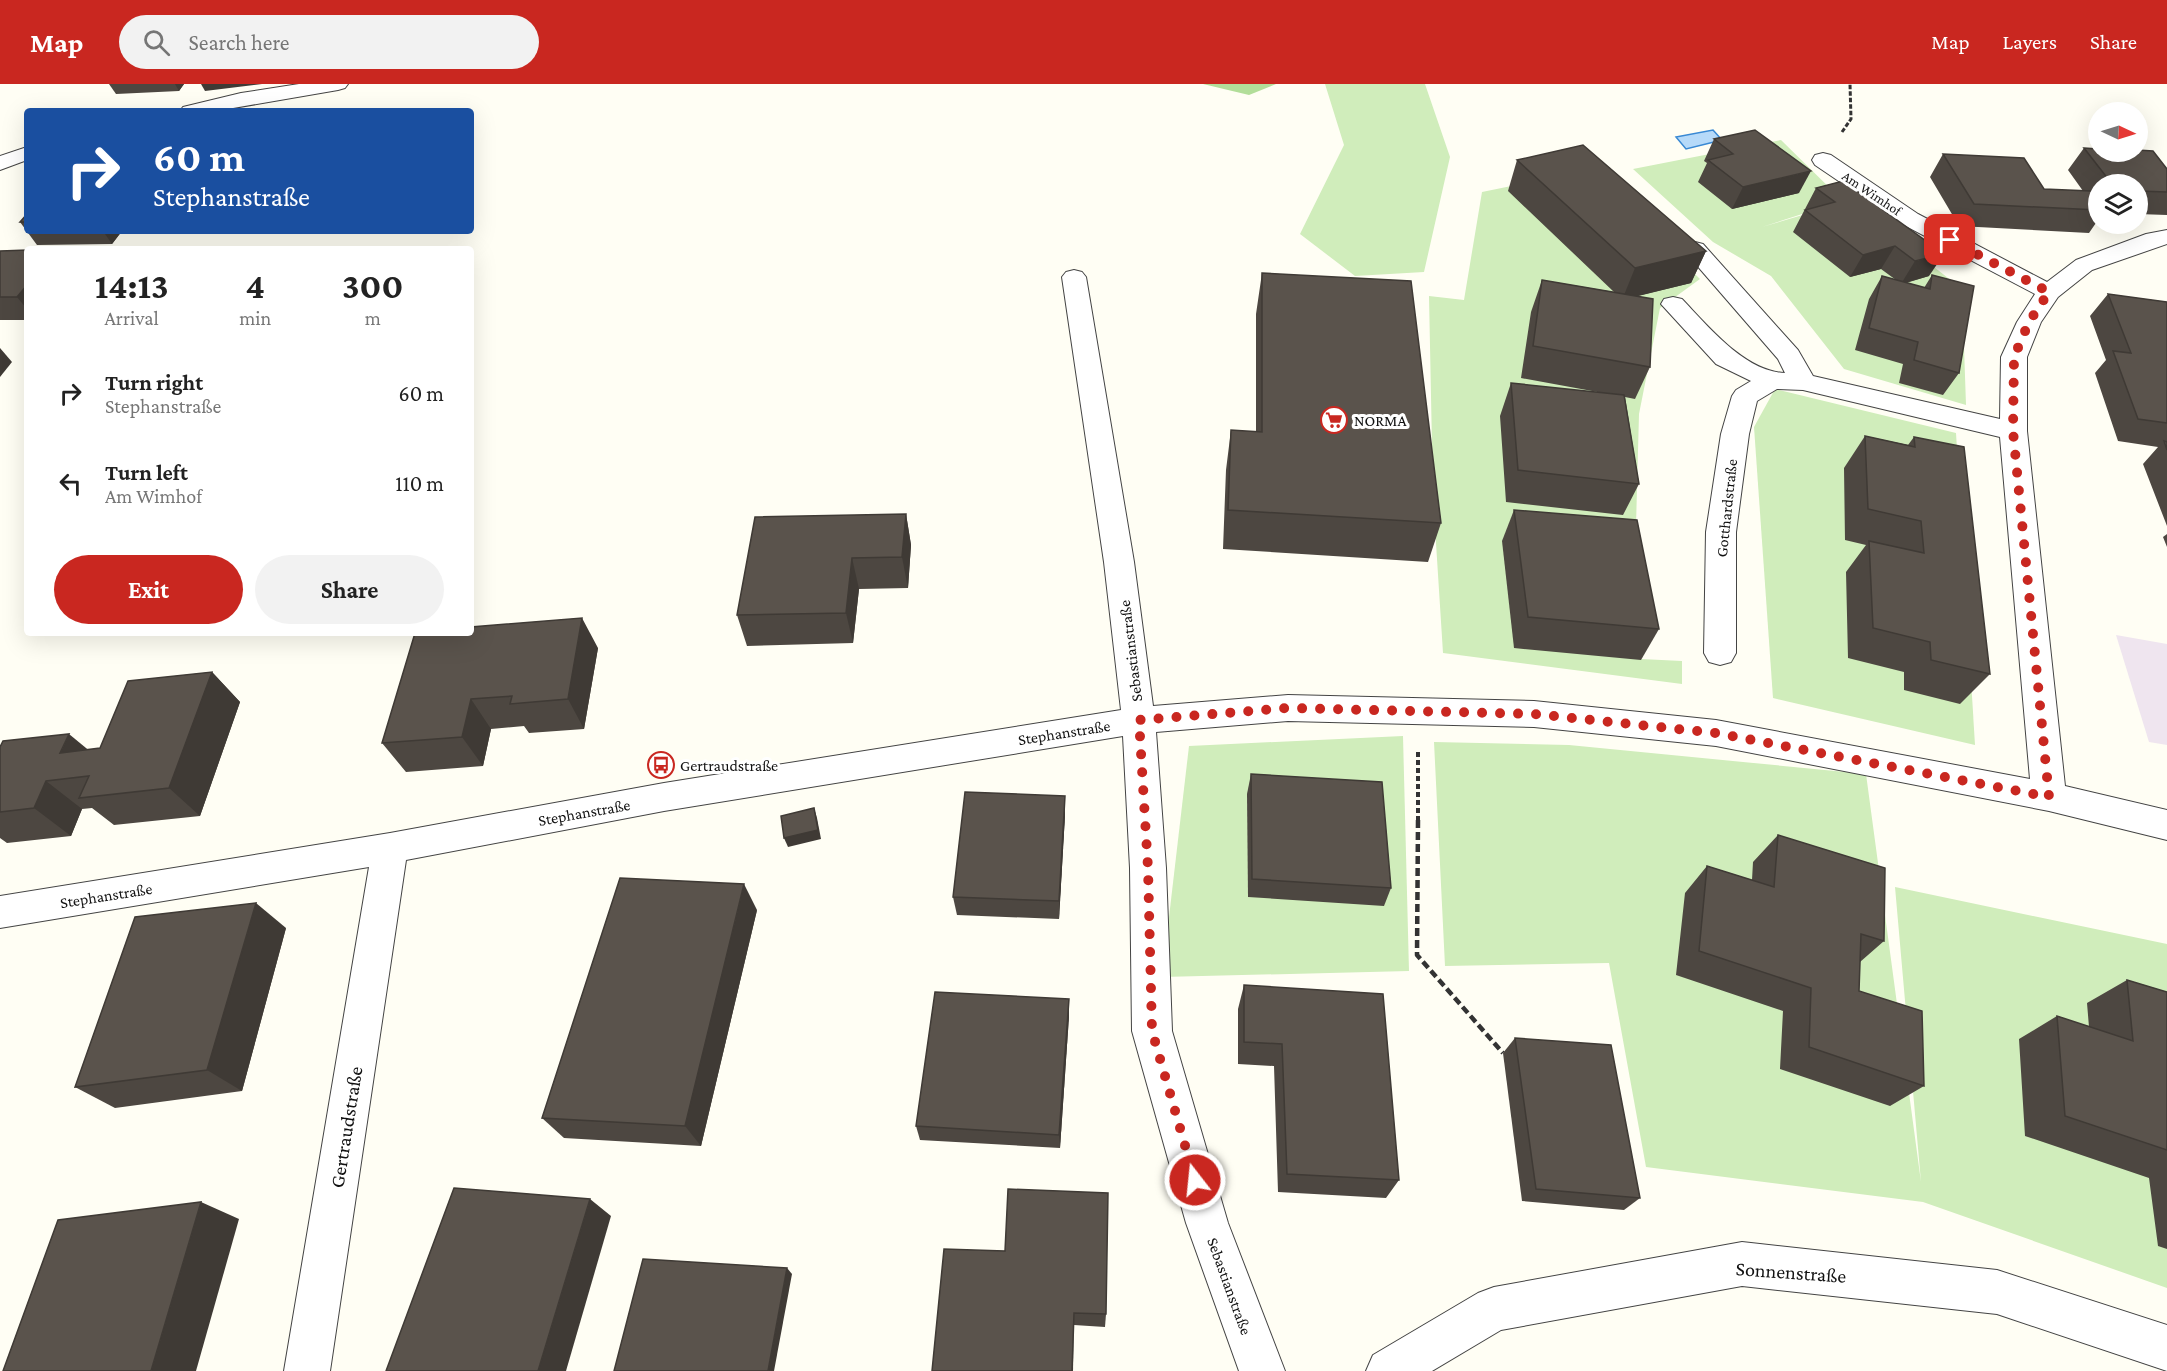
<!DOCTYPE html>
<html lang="en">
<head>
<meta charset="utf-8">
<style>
	:root { --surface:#fff; --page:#f2f2f2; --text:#222; --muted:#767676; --accent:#c92720 }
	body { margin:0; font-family:"Crimson Pro",serif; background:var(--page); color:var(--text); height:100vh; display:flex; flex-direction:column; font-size:22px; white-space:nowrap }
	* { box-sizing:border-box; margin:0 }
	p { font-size:20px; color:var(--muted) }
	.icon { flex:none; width:33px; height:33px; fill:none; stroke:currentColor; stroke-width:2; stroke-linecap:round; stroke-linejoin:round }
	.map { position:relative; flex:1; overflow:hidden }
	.panel { position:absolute; left:24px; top:162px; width:450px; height:390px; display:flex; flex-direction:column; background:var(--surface); border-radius:6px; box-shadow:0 6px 24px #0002 }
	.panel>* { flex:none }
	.top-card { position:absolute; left:24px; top:24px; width:450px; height:126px; border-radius:6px; box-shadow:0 6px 24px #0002; background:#1a4fa0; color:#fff; overflow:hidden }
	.needle { width:39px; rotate:94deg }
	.controls { position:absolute; left:2088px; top:18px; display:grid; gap:12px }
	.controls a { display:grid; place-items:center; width:60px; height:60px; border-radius:50%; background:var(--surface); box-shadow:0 6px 24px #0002; font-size:30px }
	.pin { position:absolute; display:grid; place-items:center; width:51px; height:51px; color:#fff; margin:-26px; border-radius:12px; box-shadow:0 3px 9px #0006 }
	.me { position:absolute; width:66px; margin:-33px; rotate:344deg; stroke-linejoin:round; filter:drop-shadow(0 0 4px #0008) }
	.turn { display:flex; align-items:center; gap:21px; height:126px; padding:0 30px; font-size:27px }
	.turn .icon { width:78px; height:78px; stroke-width:2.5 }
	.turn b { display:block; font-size:42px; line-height:51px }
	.eta { display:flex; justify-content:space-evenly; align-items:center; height:102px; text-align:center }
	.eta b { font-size:36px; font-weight:700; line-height:42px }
	.button { display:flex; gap:12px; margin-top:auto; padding:12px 30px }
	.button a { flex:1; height:69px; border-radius:36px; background:var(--accent); color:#fff; font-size:24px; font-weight:700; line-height:69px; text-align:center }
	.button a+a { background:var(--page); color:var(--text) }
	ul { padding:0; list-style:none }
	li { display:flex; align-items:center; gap:18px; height:90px; padding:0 30px }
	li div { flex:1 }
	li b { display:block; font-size:22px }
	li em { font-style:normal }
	header { display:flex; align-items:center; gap:36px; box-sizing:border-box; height:84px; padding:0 30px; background:var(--accent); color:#fff }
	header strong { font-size:28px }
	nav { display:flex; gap:33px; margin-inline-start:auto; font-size:21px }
	.search { width:420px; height:54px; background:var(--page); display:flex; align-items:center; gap:15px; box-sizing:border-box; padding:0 21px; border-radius:33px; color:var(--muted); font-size:22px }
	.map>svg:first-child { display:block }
	.industrial { fill:#efe5ef }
	.green { fill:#d0edbb }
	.forest { fill:#b2de99 }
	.water { fill:#b6daf9; stroke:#3989d4; stroke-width:1.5 }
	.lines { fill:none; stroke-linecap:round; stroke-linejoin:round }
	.minor-casing { stroke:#444; stroke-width:2 }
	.path-far2 { stroke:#333; stroke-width:3; stroke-dasharray:4.5 2; stroke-linecap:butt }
	.path-far1 { stroke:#333; stroke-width:4; stroke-dasharray:5 3; stroke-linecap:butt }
	.path { stroke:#333; stroke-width:4.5; stroke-dasharray:8 4; stroke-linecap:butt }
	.minor { fill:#fff; fill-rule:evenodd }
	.wall { fill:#4d4741 }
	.shaded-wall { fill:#3f3a35 }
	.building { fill:#5a534c; stroke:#3f3a35; stroke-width:1.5 }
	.route { stroke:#c92720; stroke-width:10; stroke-dasharray:0 18 }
	.labels { text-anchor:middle; stroke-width:6; stroke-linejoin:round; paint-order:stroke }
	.far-street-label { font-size:14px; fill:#111; stroke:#fff }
	.poi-label { font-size:16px; fill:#111; stroke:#fff; text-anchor:start }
	.street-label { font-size:16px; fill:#111; stroke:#fff }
	.near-street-label { font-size:20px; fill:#111; stroke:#fff }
</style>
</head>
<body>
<header>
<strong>Map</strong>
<div class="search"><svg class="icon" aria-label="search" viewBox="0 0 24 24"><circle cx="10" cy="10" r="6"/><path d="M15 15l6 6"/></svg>Search here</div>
<nav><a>Map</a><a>Layers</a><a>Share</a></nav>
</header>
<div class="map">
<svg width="2167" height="1287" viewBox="0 0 2167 1287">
	<rect width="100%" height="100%" fill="#fffef4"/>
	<polygon class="industrial" points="2116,551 2167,560 2167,661 2149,658"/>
	<g class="green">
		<polygon points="1325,0 1425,0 1450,73 1424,188 1355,192 1300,150 1344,61"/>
		<polygon points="1781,56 1843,117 1762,143 1850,117 1962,205 1966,321 1844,285 1771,192 1713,158 1633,85"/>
		<polygon points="1590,86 1700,195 1660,224 1639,330 1636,442 1641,575 1682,577 1682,600 1443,569 1433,412 1429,212 1464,216 1482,108"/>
		<polygon points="1775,305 1956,349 1975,661 1773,614 1754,343"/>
		<polygon points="1403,652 1409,887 1162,893 1189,662"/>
		<polygon points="1434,658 1569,661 1866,690 1921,1098 1895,803 2167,860 2167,1204 1923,1118 1646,1083 1609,879 1445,882"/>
	</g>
	<polygon class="forest" points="1203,0 1276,0 1249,11"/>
	<polygon class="water" points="1713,46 1722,56 1686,65 1676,53"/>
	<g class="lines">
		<defs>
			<g id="minor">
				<polygon points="299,0 348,0 345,4 338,6 216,27 180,27 183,23 241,9"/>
				<polygon points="27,63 27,76 0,86 0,72"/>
				<path d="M1823,69L1831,71L1918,130L2047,198L2076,176L2146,150L2167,146V160L2092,186L2058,213L2041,238L2027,273V347L2065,702L2167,726V756L2049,727L1716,662L1534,643L1288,637L1156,648L1166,784L1172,947L1228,1139L1285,1287H1239L1186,1139L1132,947L1130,784L1123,652L664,727L406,776L330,1287H284L369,783L0,844V812L390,749L664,699L1121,626L1104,478L1062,193L1066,188L1074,186L1082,188L1086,193L1134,478L1153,622L1288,611L1534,617L1716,636L2030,695L2000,353L1803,306L1777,305L1757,317L1749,350L1736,448V569L1731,578L1720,581L1709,578L1704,569L1706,448L1721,350L1732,312L1736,306L1751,297L1716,280L1661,220L1664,215L1673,213L1682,215C1708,242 1745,288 1785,289L1778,275L1687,170L1683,165L1687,160L1695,158L1703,160L1798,266L1813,292L2000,335L2001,273L2017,238L2035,210L1902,140L1815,81L1812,76L1815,71Z"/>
				<polygon points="1742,1158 1997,1186 2167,1241 2167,1287 1997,1230 1742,1202 1501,1246 1432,1287 1366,1287 1373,1271 1478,1209 1494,1203"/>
			</g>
		</defs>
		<use href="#minor" class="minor-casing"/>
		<polyline class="path-far2" points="1842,48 1851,35 1850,0"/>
		<polyline class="path-far1" points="1418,737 1418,667"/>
		<polyline class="path" points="1418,736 1417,871 1503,969"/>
		<use href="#minor" class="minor"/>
	</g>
	<g class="wall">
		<polygon points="109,0 184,0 179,7 116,10"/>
		<polygon points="1714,55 1799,109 1732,125 1698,98 1707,79 1704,77"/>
		<polygon points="2084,64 2167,85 2167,131 2138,130 2138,100 2098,100 2098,136 2089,149 1959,142 1930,93 1943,70 2044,105 2083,107 2068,86"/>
		<polygon points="1517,76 1706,167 1691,199 1637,212 1650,283 1635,315 1625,313 1639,400 1623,431 1506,418 1500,332 1511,299 1603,309 1521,294 1531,228 1542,196 1614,208 1508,107"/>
		<polygon points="1843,97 1929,192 1906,199 1924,204 1932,191 1959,289 1943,311 1899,299 1903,280 1855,266 1869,215 1882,192 1896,196 1881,185 1850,193 1793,148 1816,104"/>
		<polygon points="27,130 27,147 122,147 112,160 37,161 20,138"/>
		<polygon points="27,166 27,236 0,236 0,167"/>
		<polygon points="1262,189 1441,439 1428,478 1223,465 1226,386 1231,346 1256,348 1256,230"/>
		<polygon points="2108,210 2167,218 2167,442 2143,380 2158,363 2118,357 2095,289 2106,276 2090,232"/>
		<polygon points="1865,352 1908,361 1914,353 1990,590 1960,620 1904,606 1904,588 1848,574 1846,488 1866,461 1845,456 1844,384"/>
		<polygon points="1514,426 1659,545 1641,576 1514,564 1502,457"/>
		<polygon points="906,430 911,461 908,504 859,505 853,559 747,562 737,531"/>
		<polygon points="2167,450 2167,463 2163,453"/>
		<polygon points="415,549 598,564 584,645 529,649 524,642 491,645 483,682 406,688 382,659"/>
		<polygon points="212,588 240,618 200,732 114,741 92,724 82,725 71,752 7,759 0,754 0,663 88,666 100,664"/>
		<polygon points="1251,690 1391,804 1384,822 1248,813 1247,710"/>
		<polygon points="1065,731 1059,835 957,831 953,813"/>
		<polygon points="1778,751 1884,857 1860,878 1859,907 1924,1002 1890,1022 1780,985 1783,927 1676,891 1685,809 1707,782 1752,796 1753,778"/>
		<polygon points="757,826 701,1062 564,1054 542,1034"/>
		<polygon points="286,844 242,1007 115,1024 75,1003"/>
		<polygon points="2127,896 2167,908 2167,1165 2158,1162 2149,1094 2025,1052 2019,955 2057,932 2089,943 2087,919"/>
		<polygon points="1244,901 1399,1096 1386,1114 1278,1108 1274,982 1238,980 1238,925"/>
		<polygon points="1069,915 1069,932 1060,1064 920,1056 916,1042"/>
		<polygon points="1515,954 1640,1114 1624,1126 1522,1117 1503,969"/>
		<polygon points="944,1165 1106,1230 1105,1243 1074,1241"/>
	</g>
	<g class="shaded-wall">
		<polygon points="175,0 184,0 179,7"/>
		<polygon points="201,0 262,0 205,7"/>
		<polygon points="1811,87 1799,109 1732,125 1743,103"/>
		<polygon points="103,147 122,147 112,160"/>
		<polygon points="1895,162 1881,185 1850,193 1863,171"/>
		<polygon points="1706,167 1691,199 1622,216 1635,184"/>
		<polygon points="1944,170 1929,192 1901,200 1915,177"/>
		<polygon points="27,201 27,225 17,213"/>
		<polygon points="0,264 12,278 0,293"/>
		<polygon points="906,430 911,461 908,504 902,473"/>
		<polygon points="852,474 859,505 853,559 846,529"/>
		<polygon points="582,534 598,564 584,645 568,615"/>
		<polygon points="212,588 240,618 200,732 169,704"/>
		<polygon points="471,615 491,645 483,682 462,653"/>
		<polygon points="69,650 103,678 60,669"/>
		<polygon points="46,697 82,725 71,752 34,724"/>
		<polygon points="1065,712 1065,731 1059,835 1059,817"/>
		<polygon points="814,724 817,734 821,755 788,763 784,754"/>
		<polygon points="744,800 757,826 701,1062 685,1042"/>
		<polygon points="256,819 286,844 242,1007 207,986"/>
		<polygon points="1069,915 1069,932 1060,1064 1059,1051"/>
		<polygon points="590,1115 611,1132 566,1287 538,1287"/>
		<polygon points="201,1118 239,1135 196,1287 151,1287"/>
		<polygon points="787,1184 792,1190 774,1287 768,1287"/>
		<polygon points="1074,1229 1073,1287 1072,1287"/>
	</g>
	<g class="building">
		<polygon points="1755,46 1811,87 1743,103 1708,76 1733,70 1714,55"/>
		<polygon points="1583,61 1706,167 1635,184 1517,76"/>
		<polygon points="2084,64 2098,65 2098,68 2138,68 2138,66 2153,67 2167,85 2167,108 2138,107 2138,100 2112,100"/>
		<polygon points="1943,70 2024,74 2044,105 2091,107 2098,117 2098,126 1974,120"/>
		<polygon points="1843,97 1944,170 1915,177 1895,162 1863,171 1805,126 1835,118 1816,104"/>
		<polygon points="27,130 27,138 20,138"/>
		<polygon points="27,166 27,201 17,213 0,213 0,167"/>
		<polygon points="1262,189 1411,197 1441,439 1228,426 1231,346 1262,348"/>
		<polygon points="1932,191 1974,202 1959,289 1914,276 1918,258 1869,244 1882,192 1930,205"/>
		<polygon points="1542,196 1653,215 1650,283 1533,262"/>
		<polygon points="2108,210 2167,218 2167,339 2138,335 2113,267 2131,269"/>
		<polygon points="1511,299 1624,311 1639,400 1518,386"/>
		<polygon points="1865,352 1915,363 1914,353 1964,363 1990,590 1931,576 1930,558 1873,544 1869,457 1924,469 1921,437 1868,425"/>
		<polygon points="2164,357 2167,358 2167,366"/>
		<polygon points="1514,426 1637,436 1659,545 1528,533"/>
		<polygon points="906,430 902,473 852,474 846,529 737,531 755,433"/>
		<polygon points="582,534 568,615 510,620 512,612 471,615 462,653 382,659 415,549 471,549 471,543"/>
		<polygon points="212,588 169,704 79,714 89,692 46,697 34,724 0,728 0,663 3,657 69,650 60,669 100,664 128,597"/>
		<polygon points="1251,690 1382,698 1391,804 1252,795"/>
		<polygon points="965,708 1065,712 1059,817 953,813"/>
		<polygon points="814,724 818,746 784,754 781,732"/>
		<polygon points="1778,751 1885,784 1884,857 1861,850 1859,907 1922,927 1924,1002 1809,963 1811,904 1699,867 1707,782 1774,803"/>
		<polygon points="620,794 744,800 685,1042 542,1034"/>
		<polygon points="256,819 207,986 75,1003 135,833"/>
		<polygon points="2127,896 2167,908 2167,1066 2065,1032 2057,932 2133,957"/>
		<polygon points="1244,901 1383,910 1399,1096 1287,1090 1282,960 1244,958"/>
		<polygon points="935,908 1069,915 1059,1051 916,1042"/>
		<polygon points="1515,954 1611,961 1640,1114 1536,1105"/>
		<polygon points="454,1104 590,1115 538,1287 386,1287"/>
		<polygon points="1008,1105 1108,1109 1106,1230 1074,1229 1072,1287 932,1287 944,1165 1005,1167"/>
		<polygon points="201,1118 151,1287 3,1287 58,1136"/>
		<polygon points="643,1175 787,1184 768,1287 614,1287"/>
	</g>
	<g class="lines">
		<polyline class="route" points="1195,1096 1152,947 1148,784 1139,636 1288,624 1534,630 1716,649 2049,713 2013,347 2014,273 2029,238 2049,208 1950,156"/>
	</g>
	<defs>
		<symbol id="supermarket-ring" viewBox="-11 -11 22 22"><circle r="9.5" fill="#fff" stroke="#c92720" stroke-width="1.5"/><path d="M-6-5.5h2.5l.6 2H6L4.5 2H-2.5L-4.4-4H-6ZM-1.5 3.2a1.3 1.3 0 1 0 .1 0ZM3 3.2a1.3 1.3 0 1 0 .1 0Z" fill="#c92720"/></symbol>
		<symbol id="bus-ring" viewBox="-11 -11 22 22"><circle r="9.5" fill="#fff" stroke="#c92720" stroke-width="1.5"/><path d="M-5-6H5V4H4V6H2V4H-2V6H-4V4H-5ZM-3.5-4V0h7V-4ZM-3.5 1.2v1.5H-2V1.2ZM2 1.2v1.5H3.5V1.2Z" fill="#c92720"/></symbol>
	</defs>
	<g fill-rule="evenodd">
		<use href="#supermarket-ring" x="1319" y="321" width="30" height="30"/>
		<use href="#bus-ring" x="646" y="666" width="30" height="30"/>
	</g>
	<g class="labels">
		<g class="far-street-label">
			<text transform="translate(1872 109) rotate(34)" y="5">Am Wimhof</text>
		</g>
		<g class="poi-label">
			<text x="1354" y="342">NORMA</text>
			<text x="680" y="687">Gertraudstraße</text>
		</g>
		<g class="street-label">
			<text transform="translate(1726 424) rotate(-84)" y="6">Gotthardstraße</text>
			<text transform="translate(1130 567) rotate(-97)" y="6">Sebastianstraße</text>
			<text transform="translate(1064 648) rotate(-9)" y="6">Stephanstraße</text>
			<text transform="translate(584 728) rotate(-10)" y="6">Stephanstraße</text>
			<text transform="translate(106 811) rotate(-9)" y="6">Stephanstraße</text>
			<text transform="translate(1230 1202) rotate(70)" y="6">Sebastianstraße</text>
		</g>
		<g class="near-street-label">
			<text transform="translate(346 1043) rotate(-81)" y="7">Gertraudstraße</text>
			<text transform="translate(1791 1188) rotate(4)" y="7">Sonnenstraße</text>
		</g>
	</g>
</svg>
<div class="controls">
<a><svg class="needle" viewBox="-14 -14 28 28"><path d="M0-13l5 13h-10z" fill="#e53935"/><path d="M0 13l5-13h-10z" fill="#767676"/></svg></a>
<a><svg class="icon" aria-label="layers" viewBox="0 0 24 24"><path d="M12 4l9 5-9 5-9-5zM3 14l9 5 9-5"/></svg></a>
</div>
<div class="pin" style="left:1950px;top:156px;background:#d93025"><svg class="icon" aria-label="arrive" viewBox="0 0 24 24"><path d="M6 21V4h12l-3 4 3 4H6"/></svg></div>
<svg class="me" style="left:1195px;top:1096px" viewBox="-20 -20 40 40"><circle r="17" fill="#c92720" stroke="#fff" stroke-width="3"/><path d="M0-11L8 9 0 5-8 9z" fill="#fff"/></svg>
<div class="top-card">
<div class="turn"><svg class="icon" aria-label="right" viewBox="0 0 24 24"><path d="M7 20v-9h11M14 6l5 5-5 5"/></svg><div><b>60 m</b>Stephanstraße</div></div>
</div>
<section class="panel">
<div class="eta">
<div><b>14:13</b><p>Arrival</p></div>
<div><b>4</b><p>min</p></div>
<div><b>300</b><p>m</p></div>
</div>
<ul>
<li><svg class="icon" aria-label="right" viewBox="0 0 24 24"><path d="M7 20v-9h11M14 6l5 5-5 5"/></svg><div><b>Turn right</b><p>Stephanstraße</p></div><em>60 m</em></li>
<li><svg class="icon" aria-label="left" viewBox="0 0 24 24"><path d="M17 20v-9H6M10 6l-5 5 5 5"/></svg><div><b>Turn left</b><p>Am Wimhof</p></div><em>110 m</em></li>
</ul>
<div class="button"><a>Exit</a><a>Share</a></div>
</section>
</div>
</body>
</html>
